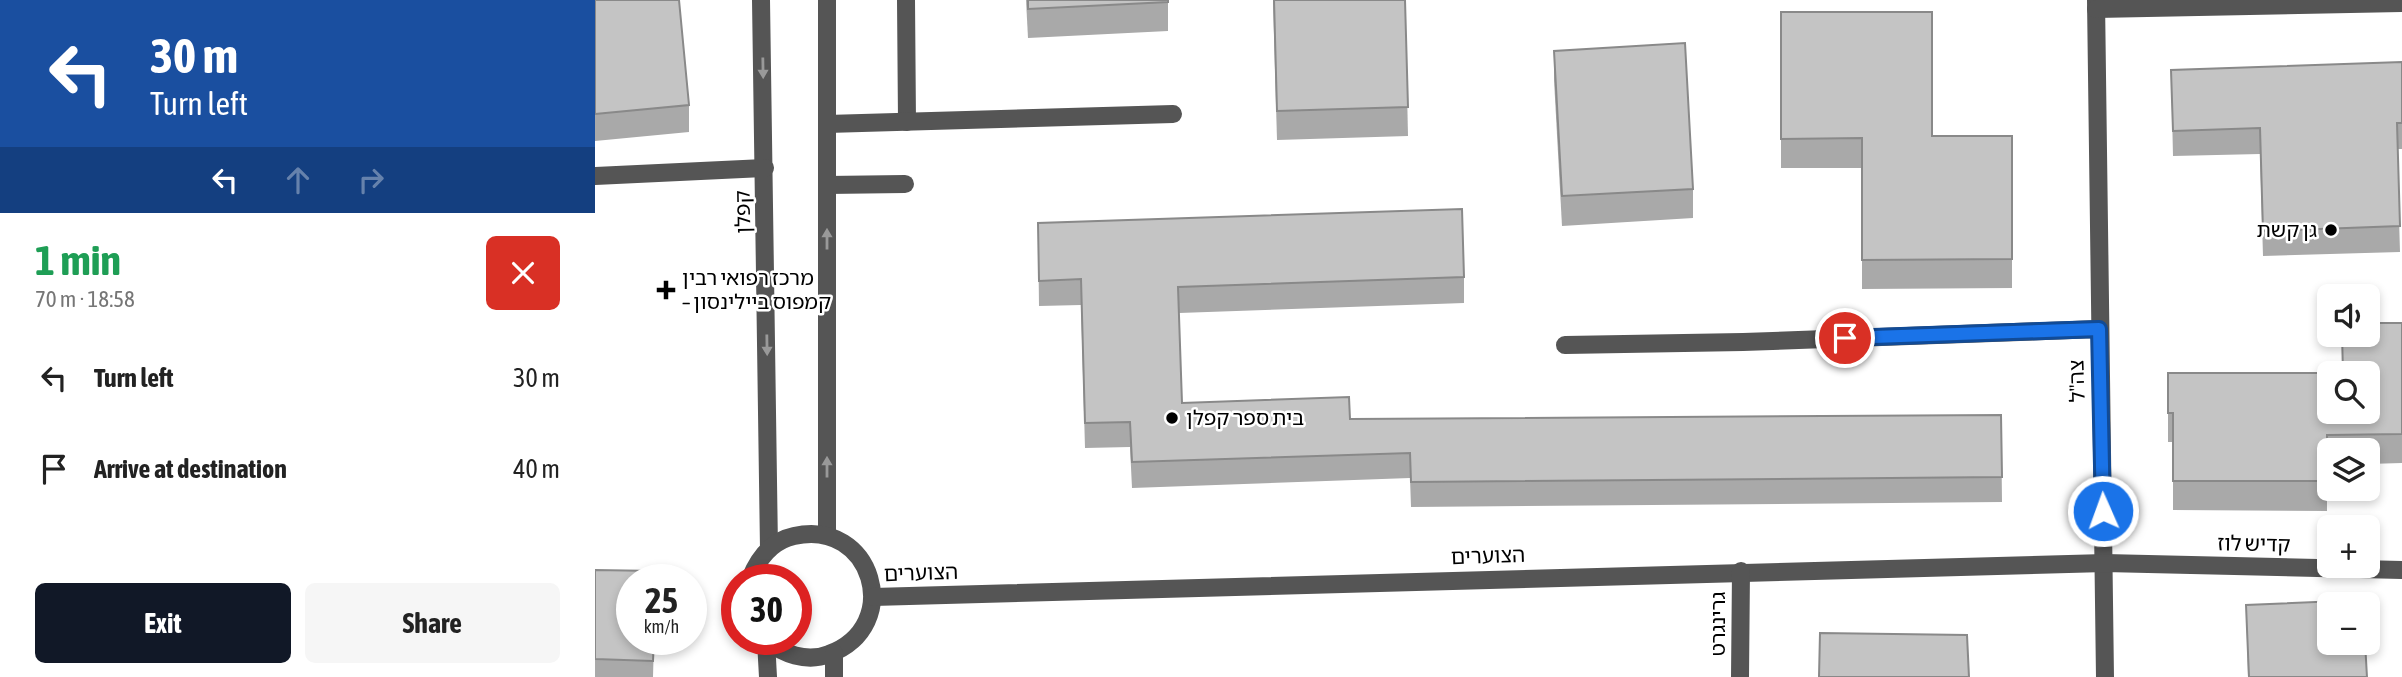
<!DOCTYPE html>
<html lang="en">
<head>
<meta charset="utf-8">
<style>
	:root { --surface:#fff; --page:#f6f6f6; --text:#222; --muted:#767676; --accent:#111827 }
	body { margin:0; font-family:"Asap Condensed","Noto Sans Hebrew",sans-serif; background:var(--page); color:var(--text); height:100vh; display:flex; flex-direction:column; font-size:26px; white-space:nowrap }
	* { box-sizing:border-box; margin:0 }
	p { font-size:23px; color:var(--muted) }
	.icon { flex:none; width:38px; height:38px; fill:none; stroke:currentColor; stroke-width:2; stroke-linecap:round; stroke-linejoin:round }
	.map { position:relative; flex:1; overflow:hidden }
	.drawer { display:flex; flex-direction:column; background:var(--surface); width:595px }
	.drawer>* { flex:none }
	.guide { background:#1a4fa0; color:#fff; overflow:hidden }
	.fabs { position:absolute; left:1722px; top:284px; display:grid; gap:14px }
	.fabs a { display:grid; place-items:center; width:63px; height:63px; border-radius:10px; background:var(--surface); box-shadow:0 4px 10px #0003; font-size:35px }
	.speed { position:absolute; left:21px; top:564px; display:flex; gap:14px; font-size:35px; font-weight:700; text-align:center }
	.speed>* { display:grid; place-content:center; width:91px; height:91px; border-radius:50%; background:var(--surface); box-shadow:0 4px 10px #0003; line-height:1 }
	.speed small { font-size:18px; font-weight:400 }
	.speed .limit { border:10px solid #d22; background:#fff; color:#111 }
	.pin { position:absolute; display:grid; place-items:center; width:60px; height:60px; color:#fff; margin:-30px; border:4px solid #fff; border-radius:50%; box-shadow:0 2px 7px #0007 }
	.me { position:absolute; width:77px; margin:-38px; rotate:358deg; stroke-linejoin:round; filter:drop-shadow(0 0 5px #0008) }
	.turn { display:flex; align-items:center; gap:24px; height:147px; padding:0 35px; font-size:32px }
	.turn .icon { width:91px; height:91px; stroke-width:2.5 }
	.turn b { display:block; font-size:49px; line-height:60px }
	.lanes { display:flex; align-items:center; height:66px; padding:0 35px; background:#0003; justify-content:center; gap:35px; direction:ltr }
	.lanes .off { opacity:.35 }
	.round { display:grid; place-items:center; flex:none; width:74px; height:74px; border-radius:10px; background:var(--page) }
	.headline { display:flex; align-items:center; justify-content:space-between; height:119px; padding:0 35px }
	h1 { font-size:42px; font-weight:700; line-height:52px; color:#1e9e55 }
	.cta { display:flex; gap:14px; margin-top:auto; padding:14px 35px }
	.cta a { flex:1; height:80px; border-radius:10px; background:var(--accent); color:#fff; font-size:28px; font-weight:700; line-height:80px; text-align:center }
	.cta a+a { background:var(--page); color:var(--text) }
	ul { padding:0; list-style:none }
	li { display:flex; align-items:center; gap:21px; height:91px; padding:0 35px }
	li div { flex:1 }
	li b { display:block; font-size:26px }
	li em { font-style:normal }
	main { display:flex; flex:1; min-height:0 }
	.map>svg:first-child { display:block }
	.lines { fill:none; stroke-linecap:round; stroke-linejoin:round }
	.minor { stroke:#555; stroke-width:18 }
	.wall { fill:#a9a9a9 }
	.building { fill:#c4c4c4; stroke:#898989; stroke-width:2 }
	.oneway { fill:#999 }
	.route-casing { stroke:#114b97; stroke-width:18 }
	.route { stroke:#1a73e8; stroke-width:12 }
	.poi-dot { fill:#000; stroke:#fff; stroke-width:2.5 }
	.labels { text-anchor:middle; stroke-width:5; stroke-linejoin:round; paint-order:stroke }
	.street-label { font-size:21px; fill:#000; stroke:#fff }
	.poi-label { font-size:21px; fill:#000; stroke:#fff; text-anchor:start }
</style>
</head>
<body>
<main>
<section class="drawer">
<div class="guide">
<div class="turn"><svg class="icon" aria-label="left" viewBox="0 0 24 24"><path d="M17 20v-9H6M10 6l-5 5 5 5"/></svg><div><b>30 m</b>Turn left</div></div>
<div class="lanes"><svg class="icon" aria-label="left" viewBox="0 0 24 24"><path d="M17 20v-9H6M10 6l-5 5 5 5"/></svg><svg class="icon off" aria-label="ahead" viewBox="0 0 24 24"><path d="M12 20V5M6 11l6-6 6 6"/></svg><svg class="icon off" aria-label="right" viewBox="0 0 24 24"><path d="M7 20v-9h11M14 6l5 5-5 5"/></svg></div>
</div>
<div class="headline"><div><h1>1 min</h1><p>70 m · 18:58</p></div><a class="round" style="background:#d93025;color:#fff"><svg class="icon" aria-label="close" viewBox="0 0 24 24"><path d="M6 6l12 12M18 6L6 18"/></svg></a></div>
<ul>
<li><svg class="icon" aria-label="left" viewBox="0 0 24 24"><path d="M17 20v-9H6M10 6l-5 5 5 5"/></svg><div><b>Turn left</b></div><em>30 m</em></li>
<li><svg class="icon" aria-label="arrive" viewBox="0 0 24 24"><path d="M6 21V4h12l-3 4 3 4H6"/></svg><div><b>Arrive at destination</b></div><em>40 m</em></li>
</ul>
<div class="cta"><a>Exit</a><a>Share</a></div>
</section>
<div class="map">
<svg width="1807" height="677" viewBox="0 0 1807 677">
	<rect width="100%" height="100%" fill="#fff"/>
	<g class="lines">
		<g class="minor">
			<polyline points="166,0 174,549"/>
			<polyline points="311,0 312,122"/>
			<polyline points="1501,0 1510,677"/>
			<polyline points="1501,9 1807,3"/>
			<polyline points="232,124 578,114"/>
			<polyline points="0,176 170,168"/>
			<polyline points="232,185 310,184"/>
			<polyline points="970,345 1148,342 1504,329"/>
			<polyline points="232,535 232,0"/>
			<path d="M155,579C163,559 176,541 199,536C277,518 310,626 234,654C212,663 187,654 170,639"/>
			<polyline points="278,597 1510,563 1807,570"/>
			<polyline points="171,641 173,677"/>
			<polyline points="239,653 239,677"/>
			<polyline points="1145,677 1146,571"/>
		</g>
	</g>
	<g class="wall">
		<polygon points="0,0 94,105 94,132 0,141"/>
		<polygon points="431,0 573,0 573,31 433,38"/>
		<polygon points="678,0 810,0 813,136 682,140"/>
		<polygon points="1186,12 1337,136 1417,136 1417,288 1267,289 1267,168 1186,168"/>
		<polygon points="959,51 1098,189 1098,218 967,226 959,80"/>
		<polygon points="1807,62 1807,149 1802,149 1805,252 1668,256 1665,154 1578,156 1576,70"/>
		<polygon points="443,223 869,277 869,303 584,313 587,403 755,419 1406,415 1407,502 816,507 815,478 537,488 535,447 490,448 486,305 444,306"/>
		<polygon points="1807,323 1807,463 1773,464 1773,450 1734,450 1734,464 1732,464 1732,511 1578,510 1578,442 1573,442 1573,373 1734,411"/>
		<polygon points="0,570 37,639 59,639 58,677 0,677"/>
		<polygon points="1651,605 1772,677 1653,677"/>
	</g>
	<g class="building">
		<polygon points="0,0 84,0 94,105 0,114"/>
		<polygon points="433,0 573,0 573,2 433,9"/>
		<polygon points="679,0 810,0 813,107 682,111"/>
		<polygon points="1186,12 1337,12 1337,136 1417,136 1417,259 1267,260 1267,138 1186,139"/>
		<polygon points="1090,43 1098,189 967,196 959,51"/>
		<polygon points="1807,62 1807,123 1802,123 1805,226 1668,231 1665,128 1578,131 1576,70"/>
		<polygon points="867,209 869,277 583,287 587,403 754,397 755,419 1406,415 1407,477 816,482 815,453 537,462 535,422 490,423 486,279 444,281 443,223"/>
		<polygon points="1773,323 1807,323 1807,434 1732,435 1732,481 1578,481 1578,413 1573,413 1573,373 1734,373 1734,411 1773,411 1773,373 1748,373 1747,334 1773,334"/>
		<polygon points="0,570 61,571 60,579 37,579 37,639 59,639 58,661 0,659"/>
		<polygon points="1768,600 1768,604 1734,604 1734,642 1770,642 1772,677 1654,677 1651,605"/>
		<polygon points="1225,633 1372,635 1374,677 1224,677"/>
	</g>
	<defs><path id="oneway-solid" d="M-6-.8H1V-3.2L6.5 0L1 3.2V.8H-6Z" transform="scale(1.75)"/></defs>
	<g class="oneway">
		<use href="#oneway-solid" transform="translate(168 68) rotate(89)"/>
		<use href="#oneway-solid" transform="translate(232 239) rotate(-90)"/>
		<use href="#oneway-solid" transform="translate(172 345) rotate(89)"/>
		<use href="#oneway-solid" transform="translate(232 467) rotate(-90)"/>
	</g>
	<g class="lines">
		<defs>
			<polyline id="route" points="1250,338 1504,329 1508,511"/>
		</defs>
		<use href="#route" class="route-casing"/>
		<use href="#route" class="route"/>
	</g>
	<g class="poi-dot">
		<circle cx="1736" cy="230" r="7"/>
		<path d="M67.5 279.5h7v7h7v7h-7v7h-7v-7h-7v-7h7z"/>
		<circle cx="577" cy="418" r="7"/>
	</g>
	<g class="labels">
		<g class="street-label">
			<text transform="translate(148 212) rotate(-91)" y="7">קפלן</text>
			<text transform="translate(1482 381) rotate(-92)" y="7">צה"ל</text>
			<text transform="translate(1659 544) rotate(1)" y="7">קדיש לוז</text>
			<text transform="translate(893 556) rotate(-2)" y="7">הצוערים</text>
			<text transform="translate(326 573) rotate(-2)" y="7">הצוערים</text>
			<text transform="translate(1123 624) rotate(-90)" y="7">גרינגרט</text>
		</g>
		<g class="poi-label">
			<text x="1722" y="237" text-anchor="end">גן קשת</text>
			<text x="87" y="285">מרכז רפואי רבין<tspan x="87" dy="24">– קמפוס ביילינסון</tspan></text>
			<text x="591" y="425">בית ספר קפלן</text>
		</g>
	</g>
</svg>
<div class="fabs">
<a><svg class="icon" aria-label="sound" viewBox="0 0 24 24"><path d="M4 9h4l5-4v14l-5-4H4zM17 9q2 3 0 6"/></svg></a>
<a><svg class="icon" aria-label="search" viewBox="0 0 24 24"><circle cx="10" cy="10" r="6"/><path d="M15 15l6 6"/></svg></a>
<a><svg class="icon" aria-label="layers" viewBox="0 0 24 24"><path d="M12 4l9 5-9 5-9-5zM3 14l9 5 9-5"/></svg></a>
<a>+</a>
<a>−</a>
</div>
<div class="speed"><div>25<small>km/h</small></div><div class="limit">30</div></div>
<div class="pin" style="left:1250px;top:338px;background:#d93025"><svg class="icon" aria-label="arrive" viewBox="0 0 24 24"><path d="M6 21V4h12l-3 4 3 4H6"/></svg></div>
<svg class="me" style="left:1508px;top:511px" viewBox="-20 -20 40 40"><circle r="17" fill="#1a73e8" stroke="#fff" stroke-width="3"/><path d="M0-11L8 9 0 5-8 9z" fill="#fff"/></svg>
</div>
</main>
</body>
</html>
